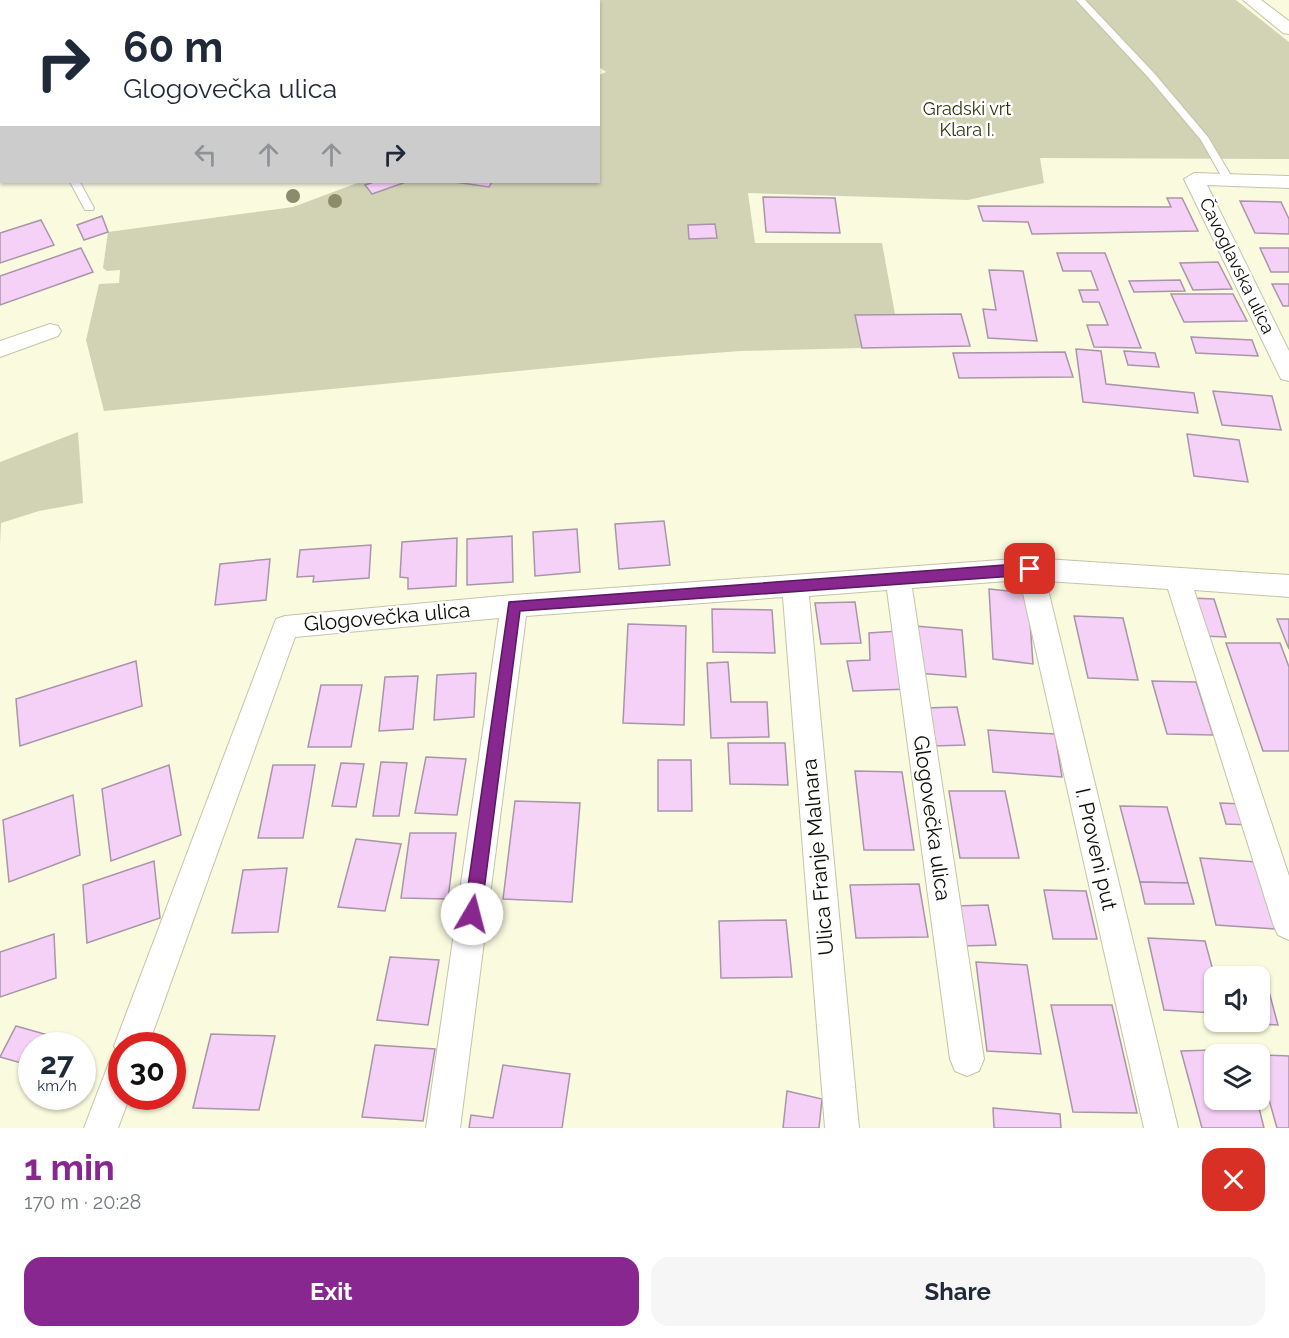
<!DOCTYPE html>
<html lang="en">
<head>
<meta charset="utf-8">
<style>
	:root { --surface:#fff; --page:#f6f6f7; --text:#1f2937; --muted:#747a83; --accent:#882790 }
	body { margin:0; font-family:Raleway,sans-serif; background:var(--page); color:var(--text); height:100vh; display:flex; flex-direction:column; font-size:22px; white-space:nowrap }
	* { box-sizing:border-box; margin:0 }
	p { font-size:20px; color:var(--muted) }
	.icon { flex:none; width:33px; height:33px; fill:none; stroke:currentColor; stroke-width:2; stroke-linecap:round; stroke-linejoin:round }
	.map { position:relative; height:1128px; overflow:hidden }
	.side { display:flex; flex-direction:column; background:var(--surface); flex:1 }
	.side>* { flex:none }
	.hud { position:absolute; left:0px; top:0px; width:600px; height:183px; box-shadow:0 2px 4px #0004; background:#fff; color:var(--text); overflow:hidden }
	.buttons { position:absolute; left:1204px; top:966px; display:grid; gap:12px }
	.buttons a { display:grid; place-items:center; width:66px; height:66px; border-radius:12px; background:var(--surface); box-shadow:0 2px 4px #0004; font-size:30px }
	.speed { position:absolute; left:18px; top:1032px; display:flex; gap:12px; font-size:30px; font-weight:700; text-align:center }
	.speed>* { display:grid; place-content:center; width:78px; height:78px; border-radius:50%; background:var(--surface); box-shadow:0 2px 4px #0004; line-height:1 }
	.speed small { font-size:15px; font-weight:400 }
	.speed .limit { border:9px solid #d22; background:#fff; color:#111 }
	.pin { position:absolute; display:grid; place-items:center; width:51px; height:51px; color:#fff; margin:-26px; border-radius:12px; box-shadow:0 3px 9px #0006 }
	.me { position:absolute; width:66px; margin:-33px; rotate:8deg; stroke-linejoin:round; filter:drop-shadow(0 0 4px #0008) }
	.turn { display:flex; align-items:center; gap:21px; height:126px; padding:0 24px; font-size:27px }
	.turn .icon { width:78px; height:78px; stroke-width:2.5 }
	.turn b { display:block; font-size:42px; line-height:51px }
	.lanes { display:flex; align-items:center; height:57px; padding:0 24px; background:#0003; justify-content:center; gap:30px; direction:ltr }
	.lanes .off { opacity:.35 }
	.round { display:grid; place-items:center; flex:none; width:63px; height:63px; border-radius:18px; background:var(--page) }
	.summary { display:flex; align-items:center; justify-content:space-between; height:102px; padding:0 24px }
	h1 { font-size:36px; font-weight:700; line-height:45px; color:var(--accent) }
	.primary-button { display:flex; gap:12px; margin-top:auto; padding:12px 24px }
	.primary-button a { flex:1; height:69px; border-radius:18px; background:var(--accent); color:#fff; font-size:24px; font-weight:700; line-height:69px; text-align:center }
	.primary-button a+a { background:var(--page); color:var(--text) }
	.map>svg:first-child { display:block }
	.green { fill:#d2d3b4 }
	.building { fill:#f5d1f7; stroke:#a895a9; stroke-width:1.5 }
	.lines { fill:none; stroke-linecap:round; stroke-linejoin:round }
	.lane-casing { stroke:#c3c4a9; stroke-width:2 }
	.street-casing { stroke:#c3c4a9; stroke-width:2 }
	.lane { fill:#fff; fill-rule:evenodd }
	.street { fill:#fff; fill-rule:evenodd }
	.tree { fill:#8c8b6a }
	.route { fill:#882790; stroke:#58195e; stroke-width:1.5 }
	.labels { text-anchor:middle; stroke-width:5; stroke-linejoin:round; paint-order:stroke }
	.far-park-label { font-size:18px; fill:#32310a; stroke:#fff }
	.far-street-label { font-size:18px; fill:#0d0d05; stroke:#fff }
	.street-label { font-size:21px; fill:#0d0d05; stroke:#fff }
</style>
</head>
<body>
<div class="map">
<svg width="1289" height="1128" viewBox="0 0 1289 1128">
	<rect width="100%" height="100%" fill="#fafadf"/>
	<g class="green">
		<polygon points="493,0 1075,0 1079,3 1087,0 1236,0 1289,42 1289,159 1040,158 1044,183 968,200 748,193 755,243 882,243 895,314 855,315 862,348 740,351 662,357 104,411 86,340 99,284 119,283 120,270 107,271 103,268 108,232 293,207 360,182 598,182 599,75 606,72 599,67 598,2"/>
		<polygon points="78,432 83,503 39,511 1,523 0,546 0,462"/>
	</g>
	<g class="building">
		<polygon points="374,182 406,182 372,194 365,185"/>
		<polygon points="455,182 492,182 489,187"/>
		<polygon points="763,197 835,198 840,233 766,232"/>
		<polygon points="1167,198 1182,198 1198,231 1032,234 1028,222 983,221 978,206 1171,207"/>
		<polygon points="1240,201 1281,202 1289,219 1289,234 1255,233"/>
		<polygon points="102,216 108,232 84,240 77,225"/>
		<polygon points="41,220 54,245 0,263 0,233"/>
		<polygon points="715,224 717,238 689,239 688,225"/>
		<polygon points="81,248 93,272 0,305 0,276"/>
		<polygon points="1260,248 1289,248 1289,272 1271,272"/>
		<polygon points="1057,253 1105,253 1141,348 1094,347 1087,325 1108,325 1099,302 1083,302 1079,290 1098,290 1091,271 1063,271"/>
		<polygon points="1218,262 1232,289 1193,290 1180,263"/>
		<polygon points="989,270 1023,271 1037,341 988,338 983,309 996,310"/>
		<polygon points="1180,280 1185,291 1134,292 1129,281"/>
		<polygon points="1272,284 1289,284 1289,306 1283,306"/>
		<polygon points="1171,294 1233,294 1247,321 1184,322"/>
		<polygon points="961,314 970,346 862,348 855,315"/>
		<polygon points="1191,337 1252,340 1258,356 1196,353"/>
		<polygon points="1076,349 1101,351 1106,384 1194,393 1198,413 1083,402"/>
		<polygon points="1124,351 1155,353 1159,367 1128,365"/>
		<polygon points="1065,352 1073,377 959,378 953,353"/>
		<polygon points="1213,391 1272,396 1281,430 1222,425"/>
		<polygon points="1187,434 1239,440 1248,482 1194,476"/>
		<polygon points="664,521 670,565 619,569 615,524"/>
		<polygon points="577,529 580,572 535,576 533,532"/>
		<polygon points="512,536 513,582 467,585 467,539"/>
		<polygon points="457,538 456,586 408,589 408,578 400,577 402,542"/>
		<polygon points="371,545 369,578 313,582 314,576 297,577 300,550"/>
		<polygon points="270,559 266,600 215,605 220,564"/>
		<polygon points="989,589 1028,593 1033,664 993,659"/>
		<polygon points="1191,598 1214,599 1226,637 1203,636"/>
		<polygon points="855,602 861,643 821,644 815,603"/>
		<polygon points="712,609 772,610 775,653 713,652"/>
		<polygon points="1074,616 1123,618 1138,680 1088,678"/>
		<polygon points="1277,619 1289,619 1289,649"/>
		<polygon points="628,624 686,626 684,725 623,723"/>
		<polygon points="915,626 962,630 966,677 917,673"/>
		<polygon points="898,631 910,689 853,691 847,661 870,660 869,633"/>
		<polygon points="1226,643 1280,643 1289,667 1289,751 1263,751"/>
		<polygon points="136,661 142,706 20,746 16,699"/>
		<polygon points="728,662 731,702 767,702 769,737 711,738 707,663"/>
		<polygon points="476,673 474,717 434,720 437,675"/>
		<polygon points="418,676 413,729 379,731 385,677"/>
		<polygon points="1152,681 1196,682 1213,735 1167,734"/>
		<polygon points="321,685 362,685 351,747 308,747"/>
		<polygon points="957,707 965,745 932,746 924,708"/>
		<polygon points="988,730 1055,734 1062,777 993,772"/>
		<polygon points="728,743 785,743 788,785 730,784"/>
		<polygon points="426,757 466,759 457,815 415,813"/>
		<polygon points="658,760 691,760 692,811 658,811"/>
		<polygon points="381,762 407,763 399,816 373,816"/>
		<polygon points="341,763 364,764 356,807 332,806"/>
		<polygon points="169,765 181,835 111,861 102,789"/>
		<polygon points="273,765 315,765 303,838 258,838"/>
		<polygon points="855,771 902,772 914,850 864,850"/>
		<polygon points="949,791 1005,791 1019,858 960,858"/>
		<polygon points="73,795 80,855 9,882 3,820"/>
		<polygon points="515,801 580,803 572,902 503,899"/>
		<polygon points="1220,803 1243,804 1250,825 1226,824"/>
		<polygon points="1120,806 1167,807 1188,883 1140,882"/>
		<polygon points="410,833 456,833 448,899 401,898"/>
		<polygon points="356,839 401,844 385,911 338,907"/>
		<polygon points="1200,858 1257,862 1275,929 1216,925"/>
		<polygon points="154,861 160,918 87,943 83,885"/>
		<polygon points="287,868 278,932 232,933 243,870"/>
		<polygon points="1140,882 1188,883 1194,904 1145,904"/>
		<polygon points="919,884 928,937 856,938 850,885"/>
		<polygon points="1044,890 1086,891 1097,939 1053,939"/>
		<polygon points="988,905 996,945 962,946 954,906"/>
		<polygon points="786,920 792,977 721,978 719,921"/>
		<polygon points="54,934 56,978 0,997 0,952"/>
		<polygon points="1148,938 1205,941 1215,978 1215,1013 1164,1010"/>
		<polygon points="390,957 439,960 428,1025 377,1020"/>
		<polygon points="976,962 1027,965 1041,1054 987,1051"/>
		<polygon points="1227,971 1264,973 1278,1025 1240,1023 1260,1022 1260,976 1228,976"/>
		<polygon points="1051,1005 1112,1005 1137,1113 1073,1112"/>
		<polygon points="16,1026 69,1041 67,1046 32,1046 32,1066 0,1057"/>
		<polygon points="211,1034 275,1036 259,1110 193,1108"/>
		<polygon points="375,1045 435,1049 423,1121 362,1117"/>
		<polygon points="1245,1049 1246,1054 1215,1054 1215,1100 1257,1100 1264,1128 1202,1128 1181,1051"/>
		<polygon points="1260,1055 1289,1056 1289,1128 1277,1128 1260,1068"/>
		<polygon points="503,1065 570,1074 562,1128 469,1128 471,1115 493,1118"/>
		<polygon points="787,1091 822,1099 819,1128 783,1128"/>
		<polygon points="993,1108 1060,1114 1061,1128 994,1128"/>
	</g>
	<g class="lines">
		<defs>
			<g id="lane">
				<polygon points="211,0 219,0 220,2 212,2"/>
				<polygon points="1076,0 1085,0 1154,73 1208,137 1233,179 1232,181 1224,181 1201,140 1148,77"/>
				<polygon points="0,37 2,38 2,45 0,44"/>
				<polygon points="2,107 2,113 0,114 0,108"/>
				<polygon points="70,182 80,182 94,208 93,210 85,210"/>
			</g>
			<g id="street">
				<polygon points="1243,0 1261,0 1289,21 1289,34 1283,33"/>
				<polygon points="1194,173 1289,176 1289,188 1207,185 1289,351 1289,381 1281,379 1278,373 1184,179"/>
				<polygon points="50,324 58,326 61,331 58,336 0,357 0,341"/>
				<polygon points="1030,558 1289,575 1289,597 1194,590 1289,876 1289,940 1278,935 1273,924 1168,589 1046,581 1178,1128 1144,1128 1020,580 912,588 984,1059 979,1071 967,1076 955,1071 950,1059 887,590 809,596 859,1128 825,1128 783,597 526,616 460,1128 426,1128 499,618 295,637 148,1046 122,1046 122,1096 130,1096 118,1128 84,1128 110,1060 119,1056 114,1046 276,619 285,616 514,595"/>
			</g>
		</defs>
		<use href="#lane" class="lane-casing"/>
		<use href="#street" class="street-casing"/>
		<use href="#lane" class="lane"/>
		<use href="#street" class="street"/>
	</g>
	<g class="tree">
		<circle cx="293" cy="196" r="7"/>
		<circle cx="335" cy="201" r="7"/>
	</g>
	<polygon class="route" points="1030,563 1037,569 1030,575 520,611 481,914 478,920 472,923 466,920 464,914 509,602"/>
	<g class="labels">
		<g class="far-park-label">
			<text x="967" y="115">Gradski vrt<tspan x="967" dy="21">Klara I.</tspan></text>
		</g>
		<g class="far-street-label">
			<text transform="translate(1237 266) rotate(64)" y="6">Čavoglavska ulica</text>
		</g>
		<g class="street-label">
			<text transform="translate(387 617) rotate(-5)" y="7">Glogovečka ulica</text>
			<text transform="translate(932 818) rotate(82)" y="7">Glogovečka ulica</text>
			<text transform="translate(1096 849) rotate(77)" y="7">I. Proveni put</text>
			<text transform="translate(818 857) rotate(-95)" y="7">Ulica Franje Malnara</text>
		</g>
	</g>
</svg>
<div class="buttons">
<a><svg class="icon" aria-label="sound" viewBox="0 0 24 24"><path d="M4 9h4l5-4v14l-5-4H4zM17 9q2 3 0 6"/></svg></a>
<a><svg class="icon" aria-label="layers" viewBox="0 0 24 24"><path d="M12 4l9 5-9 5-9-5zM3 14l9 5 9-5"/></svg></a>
</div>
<div class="speed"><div>27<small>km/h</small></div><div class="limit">30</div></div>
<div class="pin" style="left:1030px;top:569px;background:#d93025"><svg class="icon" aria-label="arrive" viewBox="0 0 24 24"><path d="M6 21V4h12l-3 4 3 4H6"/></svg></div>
<svg class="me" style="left:472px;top:914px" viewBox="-20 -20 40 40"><circle r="19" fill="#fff"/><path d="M0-13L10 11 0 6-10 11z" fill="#882790"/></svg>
<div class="hud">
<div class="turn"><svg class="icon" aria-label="right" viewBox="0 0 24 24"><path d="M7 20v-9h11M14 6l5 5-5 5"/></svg><div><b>60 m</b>Glogovečka ulica</div></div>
<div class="lanes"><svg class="icon off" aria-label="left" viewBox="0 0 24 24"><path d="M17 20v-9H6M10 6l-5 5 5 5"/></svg><svg class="icon off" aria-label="ahead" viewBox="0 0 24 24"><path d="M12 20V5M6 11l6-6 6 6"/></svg><svg class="icon off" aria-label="ahead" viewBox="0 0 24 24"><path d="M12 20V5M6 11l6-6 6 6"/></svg><svg class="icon" aria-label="right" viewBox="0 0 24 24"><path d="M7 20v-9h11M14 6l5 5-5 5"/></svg></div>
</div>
</div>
<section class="side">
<div class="summary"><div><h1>1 min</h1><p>170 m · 20:28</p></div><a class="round" style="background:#d93025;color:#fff"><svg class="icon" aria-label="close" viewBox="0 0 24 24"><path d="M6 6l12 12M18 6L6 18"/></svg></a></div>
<div class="primary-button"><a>Exit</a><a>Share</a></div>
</section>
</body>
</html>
